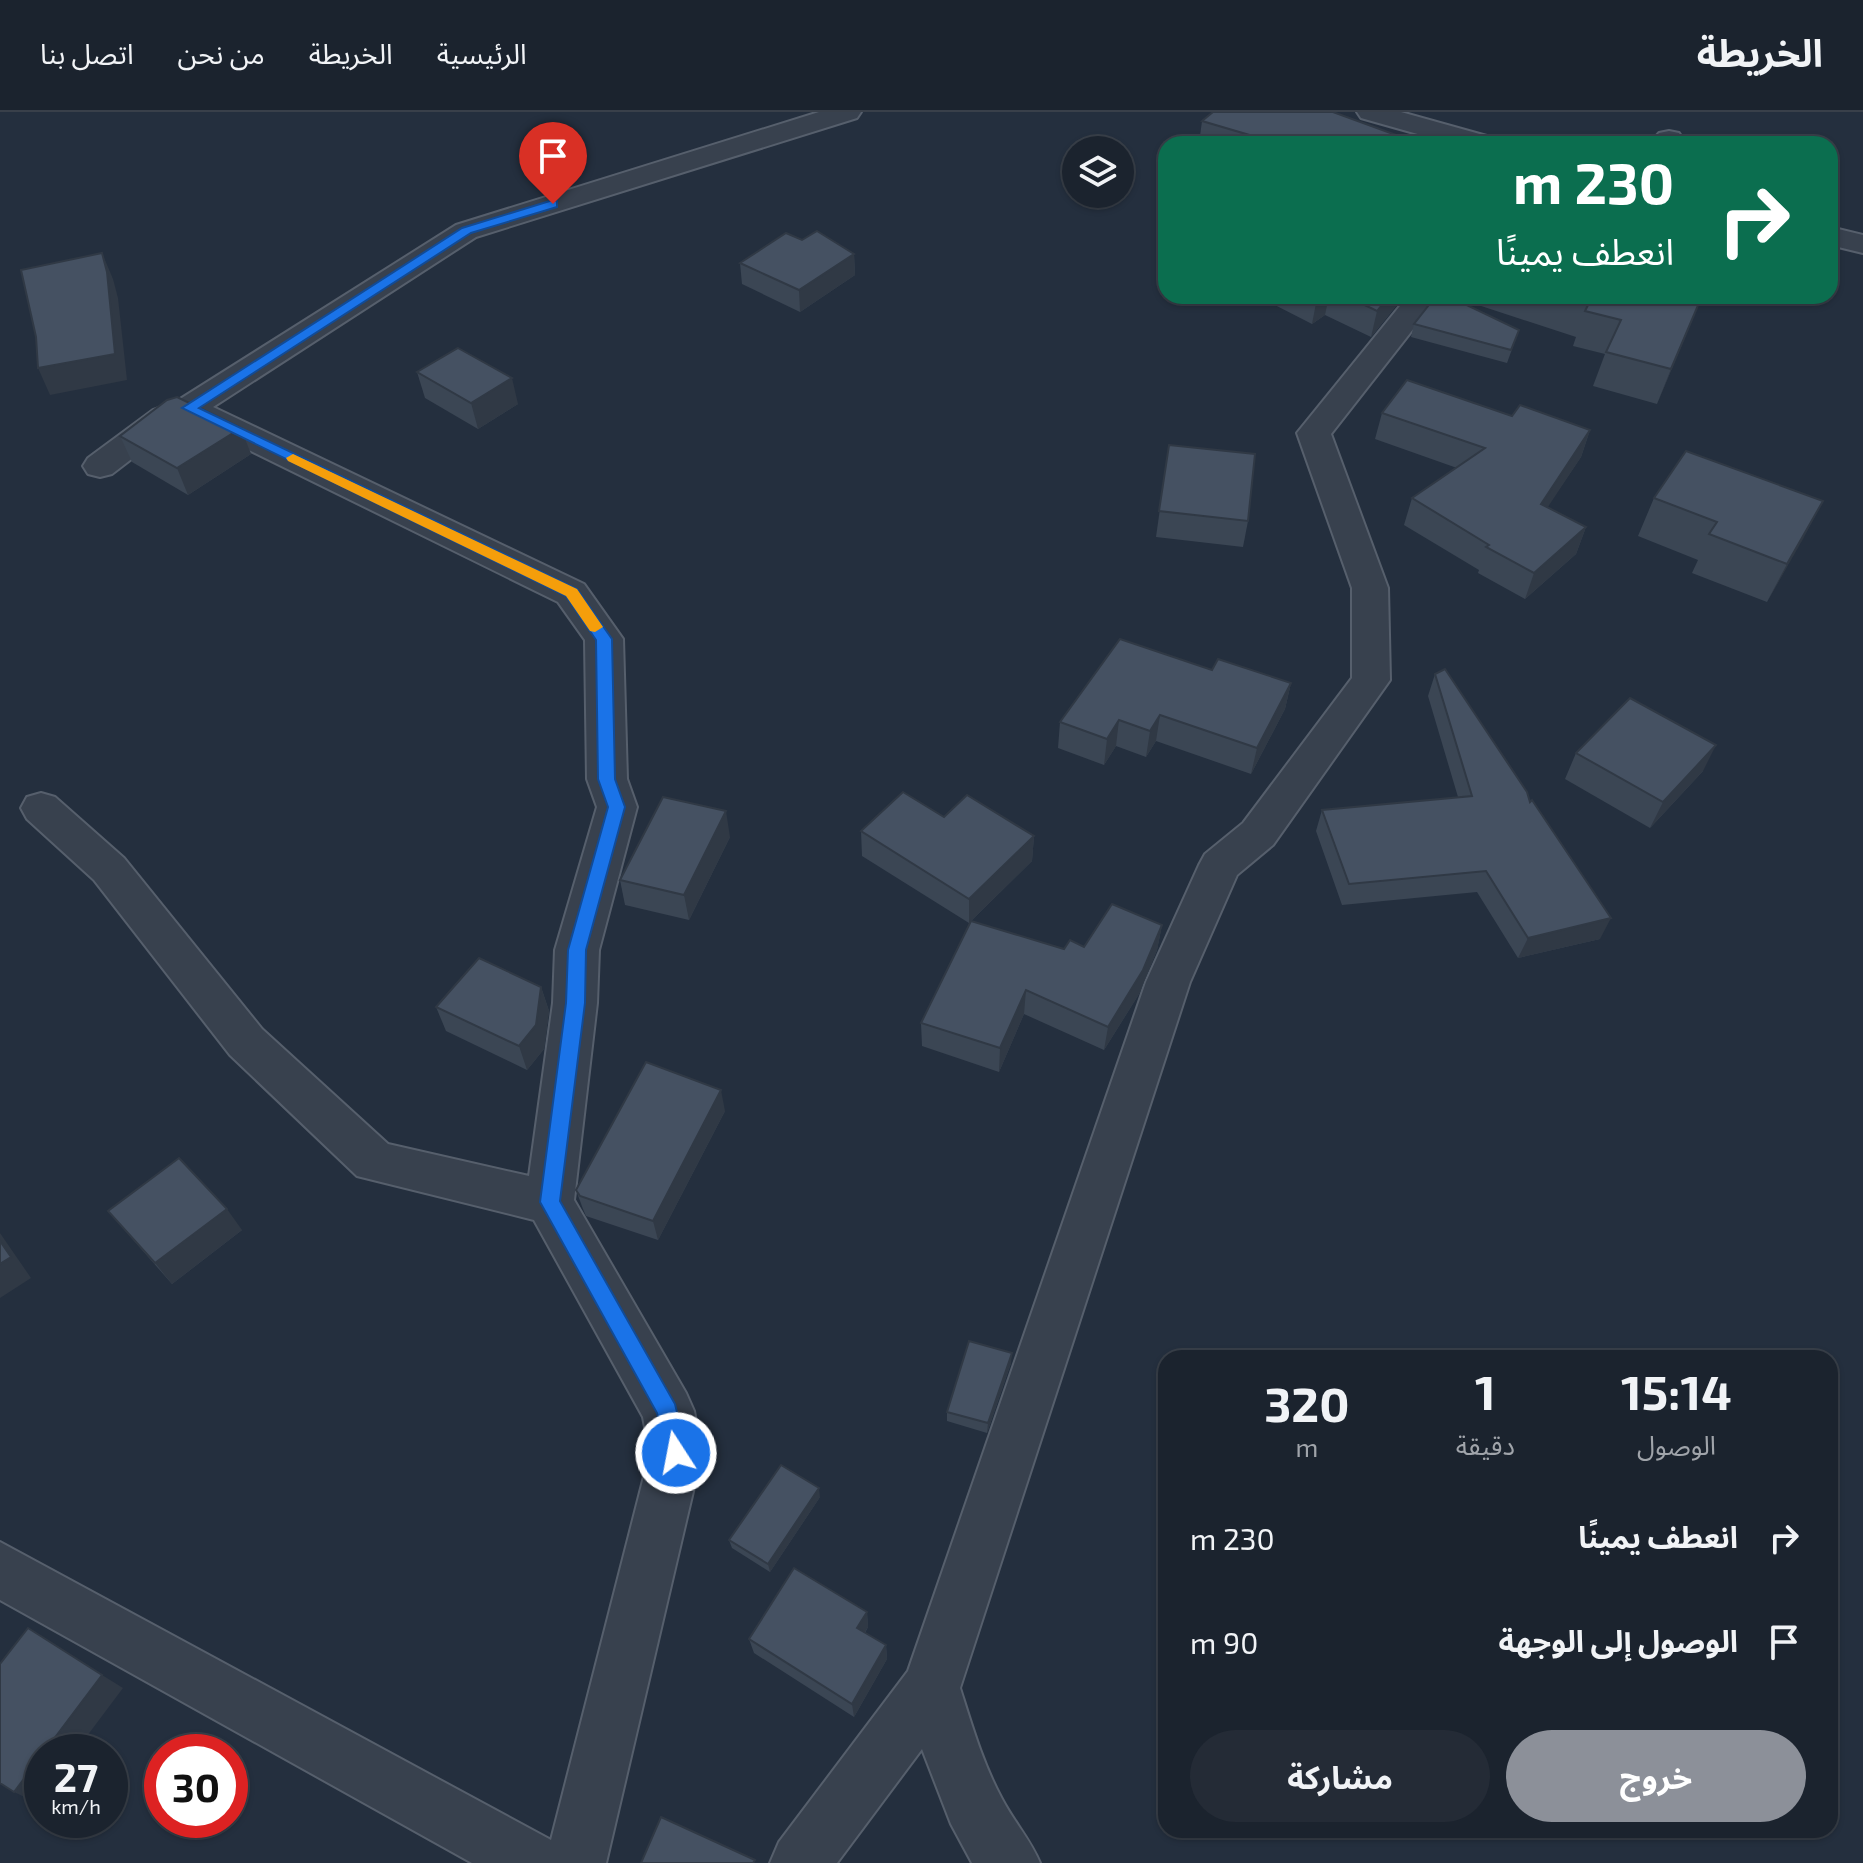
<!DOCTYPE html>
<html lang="ar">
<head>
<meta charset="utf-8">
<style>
	:root { --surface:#1b232e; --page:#242b36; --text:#f1f3f6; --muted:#a0a4aa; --line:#39404a; --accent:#8c9099 }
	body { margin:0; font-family:"Exo 2","Noto Sans Arabic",sans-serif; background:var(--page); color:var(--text); direction:rtl; height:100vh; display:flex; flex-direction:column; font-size:30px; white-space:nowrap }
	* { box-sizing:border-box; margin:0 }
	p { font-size:26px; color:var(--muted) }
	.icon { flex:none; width:44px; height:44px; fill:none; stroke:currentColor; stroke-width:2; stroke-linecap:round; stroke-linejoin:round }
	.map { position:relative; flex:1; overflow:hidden; direction:ltr }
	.side { position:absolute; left:1158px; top:1238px; width:680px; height:488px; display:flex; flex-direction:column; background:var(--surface); border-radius:24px; box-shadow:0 2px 6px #0004,0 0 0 2px var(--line); direction:rtl }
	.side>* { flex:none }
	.top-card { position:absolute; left:1158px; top:24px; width:680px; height:168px; border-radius:24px; box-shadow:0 2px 6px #0004,0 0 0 2px var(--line); direction:rtl; background:#0b6e4f; color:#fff; overflow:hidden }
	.controls { position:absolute; left:1062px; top:24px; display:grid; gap:16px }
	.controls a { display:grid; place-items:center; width:72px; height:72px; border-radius:50%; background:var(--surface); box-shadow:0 2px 6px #0004,0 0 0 2px var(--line); font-size:40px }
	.speed { position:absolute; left:24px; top:1622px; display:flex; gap:16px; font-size:40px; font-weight:700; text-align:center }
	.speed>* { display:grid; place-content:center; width:104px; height:104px; border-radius:50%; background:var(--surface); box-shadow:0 2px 6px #0004,0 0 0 2px var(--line); line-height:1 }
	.speed small { font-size:20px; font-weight:400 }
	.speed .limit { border:12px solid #d22; background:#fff; color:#111 }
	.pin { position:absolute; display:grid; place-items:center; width:68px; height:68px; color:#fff; margin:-82px -34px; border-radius:50% 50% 50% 0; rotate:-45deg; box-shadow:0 0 8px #0007 }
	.pin .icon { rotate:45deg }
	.me { position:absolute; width:88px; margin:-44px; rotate:349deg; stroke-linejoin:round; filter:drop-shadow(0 0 6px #0008) }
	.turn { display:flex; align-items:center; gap:28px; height:168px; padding:0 32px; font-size:36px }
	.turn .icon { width:104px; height:104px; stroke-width:2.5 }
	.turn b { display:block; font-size:56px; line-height:68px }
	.eta { display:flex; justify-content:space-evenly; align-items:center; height:136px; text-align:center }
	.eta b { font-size:48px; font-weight:700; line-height:56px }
	.action { display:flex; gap:16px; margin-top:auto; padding:16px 32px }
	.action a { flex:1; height:92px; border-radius:48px; background:var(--accent); color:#fff; font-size:32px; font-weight:700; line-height:92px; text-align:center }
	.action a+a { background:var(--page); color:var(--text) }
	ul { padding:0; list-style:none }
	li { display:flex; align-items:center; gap:24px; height:104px; padding:0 32px }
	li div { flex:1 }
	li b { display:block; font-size:30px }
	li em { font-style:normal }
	header { display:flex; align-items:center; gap:48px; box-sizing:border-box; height:112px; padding:0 40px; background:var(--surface); border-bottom:2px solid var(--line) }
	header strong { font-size:38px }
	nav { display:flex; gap:44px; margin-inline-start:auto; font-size:28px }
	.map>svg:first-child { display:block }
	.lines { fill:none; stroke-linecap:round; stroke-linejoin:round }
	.minor-casing { stroke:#565f6c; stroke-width:4 }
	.minor { fill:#38414e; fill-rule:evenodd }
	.wall { fill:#3b4654 }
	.shaded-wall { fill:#303945 }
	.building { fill:#455162; stroke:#303945; stroke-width:2 }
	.route { fill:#1a73e8; stroke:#114b97; stroke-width:2 }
	.slow { fill:#f59e0b }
</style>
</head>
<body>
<header>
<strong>الخريطة</strong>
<nav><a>الرئيسية</a><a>الخريطة</a><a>من نحن</a><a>اتصل بنا</a></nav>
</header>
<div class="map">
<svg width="1863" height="1751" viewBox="0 0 1863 1751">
	<rect width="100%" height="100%" fill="#242f3e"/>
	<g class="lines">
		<defs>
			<g id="minor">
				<polygon points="819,0 861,0 857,6 476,125 213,295 584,472 623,527 627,667 637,695 599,838 597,891 574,1088 686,1281 694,1299 702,1341 606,1751 472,1751 0,1488 0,1430 551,1728 650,1341 643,1305 534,1108 357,1064 230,943 94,768 27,707 21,696 27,685 41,681 55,685 124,746 262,917 388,1032 529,1064 553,891 555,838 597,695 587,667 585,528 558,490 188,308 177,312 112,362 100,365 88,362 83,354 88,346 153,298 177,289 456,113"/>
				<polygon points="1357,0 1401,0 1494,26 1498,32 1453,32 1361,6"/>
				<polygon points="1669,19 1679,21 1683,27 1680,32 1649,32 1659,21"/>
				<polygon points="1830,115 1863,123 1863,141 1830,133"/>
				<path d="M1408,184H1439L1331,322L1388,476L1390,568L1273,733L1237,763L1190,870L960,1576C972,1614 983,1652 1002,1687C1014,1710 1030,1727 1040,1751H972L951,1712L922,1637L837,1751H770L779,1730L908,1559L1146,870L1199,753L1205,742L1243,711L1352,566V476L1297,321Z"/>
			</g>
		</defs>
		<use href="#minor" class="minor-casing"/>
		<use href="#minor" class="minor"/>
	</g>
	<g class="wall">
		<polygon points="1202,9 1418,31 1433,32 1199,32"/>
		<polygon points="802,128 854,142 855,163 800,200 742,172 740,151"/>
		<polygon points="1272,184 1404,184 1371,225 1325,203 1312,212 1271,191"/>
		<polygon points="1471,184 1702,184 1657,292 1593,274 1605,242 1573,234 1576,225 1469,190"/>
		<polygon points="1414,212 1519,218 1507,251 1411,225"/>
		<polygon points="417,260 518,292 478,317 425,286"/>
		<polygon points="1382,301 1512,304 1590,318 1581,345 1547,395 1586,415 1576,442 1525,487 1478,461 1479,458 1404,413 1412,386 1457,356 1375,327"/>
		<polygon points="241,316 251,342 188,383 132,350 120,324"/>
		<polygon points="1169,333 1248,409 1243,435 1156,425"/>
		<polygon points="1654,386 1823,389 1767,490 1692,461 1698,448 1638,424"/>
		<polygon points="1212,558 1291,571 1285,597 1251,662 1156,629 1146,645 1116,634 1104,653 1058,636 1060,610"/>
		<polygon points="1435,562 1530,690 1600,827 1518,846 1477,780 1342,793 1316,719 1322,698 1458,685 1428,584"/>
		<polygon points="1576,641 1703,659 1650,716 1565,667"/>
		<polygon points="944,705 1034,724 1032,749 971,809 1064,837 1084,835 1162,813 1157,838 1139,882 1104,938 1024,902 999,960 922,934 921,911 970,810 969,811 862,744 861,719"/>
		<polygon points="730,725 689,808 625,793 620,768"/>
		<polygon points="541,875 549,899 544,937 527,958 446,919 436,895"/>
		<polygon points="725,999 658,1128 586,1104 583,1097 576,1078"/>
		<polygon points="108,1099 242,1118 172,1172"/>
		<polygon points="1011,1251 987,1321 947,1309 947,1300"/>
		<polygon points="820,1385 770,1460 732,1436 729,1428"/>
		<polygon points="867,1500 868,1515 865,1521 886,1533 887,1547 854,1605 754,1541 749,1527"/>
	</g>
	<g class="shaded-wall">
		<polygon points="102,141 113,167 118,186 127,268 50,283 38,256"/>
		<polygon points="854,142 855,163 800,200 799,178"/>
		<polygon points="1320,184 1329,184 1325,203 1312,212 1317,186"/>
		<polygon points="1389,184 1404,184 1371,225 1377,199"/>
		<polygon points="1702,184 1692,209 1657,292 1671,257"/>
		<polygon points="512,266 518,292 478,317 471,291"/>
		<polygon points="241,316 251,342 188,383 177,356"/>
		<polygon points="1590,318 1581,345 1532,419 1541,392"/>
		<polygon points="1823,389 1803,427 1767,490 1787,452"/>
		<polygon points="1586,415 1576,442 1525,487 1534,461"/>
		<polygon points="1291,571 1285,597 1251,662 1257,636"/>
		<polygon points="1160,603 1156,629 1146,645 1150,619"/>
		<polygon points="1119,608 1116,634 1104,653 1107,627"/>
		<polygon points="1716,633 1703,659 1650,716 1663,690"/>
		<polygon points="726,699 730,725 689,808 684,783"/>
		<polygon points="1034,724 1032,749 969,811 969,787"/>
		<polygon points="1611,806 1600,827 1518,846 1528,826"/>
		<polygon points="1162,813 1157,838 1139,882 1104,938 1108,915"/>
		<polygon points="541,875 549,899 544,937 527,958 519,934"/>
		<polygon points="1026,878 1024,902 999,960 1000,936"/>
		<polygon points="721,978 725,999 658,1128 653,1109"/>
		<polygon points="227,1097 242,1118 172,1172 155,1151"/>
		<polygon points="0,1121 31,1166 0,1186"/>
		<polygon points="1012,1241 1011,1251 987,1321 988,1311"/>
		<polygon points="819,1376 820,1385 770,1460 768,1452"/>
		<polygon points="867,1500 868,1515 859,1530 857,1516"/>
		<polygon points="886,1533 887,1547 854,1605 852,1592"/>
		<polygon points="102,1563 123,1576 75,1640 44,1640"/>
		<polygon points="42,1643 42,1685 37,1691 14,1680"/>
	</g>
	<g class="building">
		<polygon points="1213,0 1333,0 1418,31 1421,28 1433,32 1280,32 1202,9"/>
		<polygon points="817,119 854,142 799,178 740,151 786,121 802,128"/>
		<polygon points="102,141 107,160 115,242 38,256 36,225 21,158"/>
		<polygon points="1346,184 1389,184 1377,199"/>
		<polygon points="1436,184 1448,184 1519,218 1511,238 1414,212"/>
		<polygon points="1568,184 1702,184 1671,257 1606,240 1621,208 1585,199 1589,191"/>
		<polygon points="458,236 512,266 471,291 417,260"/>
		<polygon points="1407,268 1512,304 1520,293 1590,318 1541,392 1586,415 1534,461 1486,435 1489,433 1412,386 1485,336 1382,301"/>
		<polygon points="177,285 241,316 177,356 120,324 167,288"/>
		<polygon points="1169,333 1255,342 1248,409 1159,399"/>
		<polygon points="1686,339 1823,389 1787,452 1709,422 1717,410 1654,386"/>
		<polygon points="1120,527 1212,558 1218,547 1291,571 1257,636 1160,603 1150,619 1119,608 1107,627 1060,610"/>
		<polygon points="1445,557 1527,680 1530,690 1532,688 1611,806 1528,826 1486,759 1349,772 1322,698 1472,684 1435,562"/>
		<polygon points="1630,586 1716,633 1663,690 1576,641"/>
		<polygon points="903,680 944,705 967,683 1034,724 969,787 861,719"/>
		<polygon points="663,685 726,699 684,783 620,768"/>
		<polygon points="1112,792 1162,813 1143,858 1108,915 1026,878 1000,936 921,911 971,809 1064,837 1070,828 1084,835"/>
		<polygon points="479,846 541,875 536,913 519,934 436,895"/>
		<polygon points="646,950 721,978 653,1109 580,1084 576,1078"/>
		<polygon points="179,1046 227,1097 155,1151 108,1099"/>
		<polygon points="0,1129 11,1145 0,1152"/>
		<polygon points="969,1229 1012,1241 988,1311 947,1300"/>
		<polygon points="781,1353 819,1376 768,1452 729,1428"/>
		<polygon points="794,1456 867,1500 857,1516 886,1533 852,1592 749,1527"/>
		<polygon points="28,1516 102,1563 44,1640 42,1640 42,1643 14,1680 0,1671 0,1552"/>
		<polygon points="661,1705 755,1748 753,1751 641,1751"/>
	</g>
	<polygon class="route" points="553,88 557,89 557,95 471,121 199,296 577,477 612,527 615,667 625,695 586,838 585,891 560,1089 675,1292 687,1341 683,1348 676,1351 668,1348 657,1301 540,1090 566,891 568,838 608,695 598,667 596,528 566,484 182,296 462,116"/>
	<polygon class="slow" points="293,342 577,477 603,515 595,520 590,519 566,484 288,349 286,346"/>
</svg>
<div class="controls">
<a><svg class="icon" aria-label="layers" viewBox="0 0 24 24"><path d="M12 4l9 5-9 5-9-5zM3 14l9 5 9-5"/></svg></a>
</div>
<div class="speed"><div>27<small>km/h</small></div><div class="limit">30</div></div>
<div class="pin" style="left:553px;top:92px;background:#d93025"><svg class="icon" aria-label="arrive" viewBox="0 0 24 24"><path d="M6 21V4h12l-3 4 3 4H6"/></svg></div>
<svg class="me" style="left:676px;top:1341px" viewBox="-20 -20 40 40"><circle r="17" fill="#1a73e8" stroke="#fff" stroke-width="3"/><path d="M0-11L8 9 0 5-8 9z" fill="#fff"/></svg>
<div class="top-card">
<div class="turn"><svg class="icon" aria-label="right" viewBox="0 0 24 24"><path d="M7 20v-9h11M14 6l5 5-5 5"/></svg><div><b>230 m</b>انعطف يمينًا</div></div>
</div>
<section class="side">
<div class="eta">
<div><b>15:14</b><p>الوصول</p></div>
<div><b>1</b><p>دقيقة</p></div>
<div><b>320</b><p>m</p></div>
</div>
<ul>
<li><svg class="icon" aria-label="right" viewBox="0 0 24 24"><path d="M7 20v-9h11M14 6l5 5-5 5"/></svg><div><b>انعطف يمينًا</b></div><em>230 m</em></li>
<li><svg class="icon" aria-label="arrive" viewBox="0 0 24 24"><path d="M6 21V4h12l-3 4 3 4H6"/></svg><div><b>الوصول إلى الوجهة</b></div><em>90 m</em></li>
</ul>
<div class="action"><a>خروج</a><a>مشاركة</a></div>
</section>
</div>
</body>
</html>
